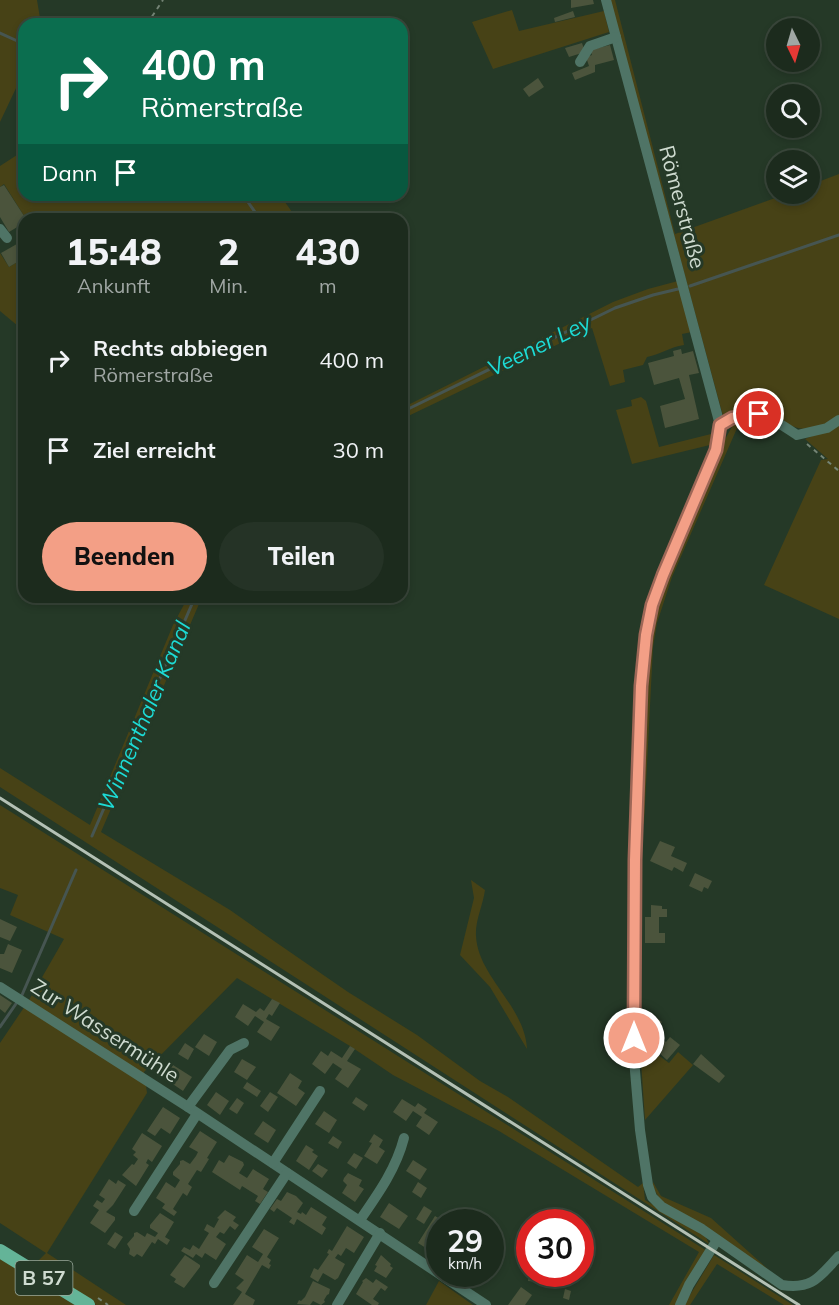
<!DOCTYPE html>
<html lang="de">
<head>
<meta charset="utf-8">
<style>
	:root { --surface:#1c2b1d; --page:#253326; --text:#f1f3f6; --muted:#a0a7a4; --line:#3a473b; --accent:#f39f86 }
	body { margin:0; font-family:Mulish,sans-serif; background:var(--page); color:var(--text); height:100vh; display:flex; flex-direction:column; font-size:22px; white-space:nowrap }
	* { box-sizing:border-box; margin:0 }
	p { font-size:20px; color:var(--muted) }
	.icon { flex:none; width:33px; height:33px; fill:none; stroke:currentColor; stroke-width:2; stroke-linecap:round; stroke-linejoin:round }
	.map { position:relative; flex:1; overflow:hidden }
	.details { position:absolute; left:18px; top:213px; width:390px; height:390px; display:flex; flex-direction:column; background:var(--surface); border-radius:18px; box-shadow:0 3px 9px #0003,0 0 0 2px var(--line) }
	.details>* { flex:none }
	.top-card { position:absolute; left:18px; top:18px; width:390px; height:183px; border-radius:18px; box-shadow:0 3px 9px #0003,0 0 0 2px var(--line); background:#0b6e4f; color:#fff; overflow:hidden }
	.needle { width:39px; rotate:175deg }
	.fabs { position:absolute; left:766px; top:18px; display:grid; gap:12px }
	.fabs a { display:grid; place-items:center; width:54px; height:54px; border-radius:50%; background:var(--surface); box-shadow:0 3px 9px #0003,0 0 0 2px var(--line); font-size:30px }
	.speed { position:absolute; left:426px; top:1209px; display:flex; gap:12px; font-size:30px; font-weight:700; text-align:center }
	.speed>* { display:grid; place-content:center; width:78px; height:78px; border-radius:50%; background:var(--surface); box-shadow:0 3px 9px #0003,0 0 0 2px var(--line); line-height:1 }
	.speed small { font-size:15px; font-weight:400 }
	.speed .limit { border:9px solid #d22; background:#fff; color:#111 }
	.pin { position:absolute; display:grid; place-items:center; width:51px; height:51px; color:#fff; margin:-26px; border:3px solid #fff; border-radius:50%; box-shadow:0 2px 6px #0007 }
	.me { position:absolute; width:66px; margin:-33px; rotate:0deg; stroke-linejoin:round; filter:drop-shadow(0 0 4px #0008) }
	.turn { display:flex; align-items:center; gap:21px; height:126px; padding:0 24px; font-size:27px }
	.turn .icon { width:78px; height:78px; stroke-width:2.5 }
	.turn b { display:block; font-size:42px; line-height:51px }
	.then { display:flex; align-items:center; height:57px; padding:0 24px; background:#0003; gap:12px; font-size:22px }
	.eta { display:flex; justify-content:space-evenly; align-items:center; height:102px; text-align:center }
	.eta b { font-size:36px; font-weight:800; line-height:42px }
	.primary-button { display:flex; gap:12px; margin-top:auto; padding:12px 24px }
	.primary-button a { flex:1; height:69px; border-radius:36px; background:var(--accent); color:#111; font-size:24px; font-weight:800; line-height:69px; text-align:center }
	.primary-button a+a { background:var(--page); color:var(--text) }
	ul { padding:0; list-style:none }
	li { display:flex; align-items:center; gap:18px; height:90px; padding:0 24px }
	li div { flex:1 }
	li b { display:block; font-size:22px }
	li em { font-style:normal }
	.map>svg:first-child { display:block }
	.green { fill:#474216 }
	.lines { fill:none; stroke-linecap:round; stroke-linejoin:round }
	.stream { stroke:#465551; stroke-width:3 }
	.building { fill:#4b543c }
	.path { stroke:#748475; stroke-width:2; stroke-dasharray:4.5 4.5; stroke-linecap:butt }
	.minor { stroke:#4f7466; stroke-width:10 }
	.major { stroke:#64b498; stroke-width:14 }
	.rail { stroke:#b4c1b5; stroke-width:3 }
	.route-casing { stroke:#9e6757; stroke-width:15 }
	.route { stroke:#f39f86; stroke-width:10 }
	.labels { text-anchor:middle; stroke-width:6; stroke-linejoin:round; paint-order:stroke }
	.shield { fill:#253927; stroke:#9caa9d; stroke-width:1.5 }
	.shield-label { font-size:20px; font-weight:bold; fill:#cfdbd0 }
	.street-label { font-size:21px; fill:#cfdbd0; stroke:#253927 }
	.water-label { font-size:22px; font-style:italic; fill:#1ddbd5; stroke:#253927 }
</style>
</head>
<body>
<div class="map">
<svg width="839" height="1305" viewBox="0 0 839 1305">
	<rect width="100%" height="100%" fill="#253927"/>
	<g class="green">
		<polygon points="0,0 37,0 41,24 24,24 24,88 17,86 0,122"/>
		<path d="M610,0H615L675,234L786,194H810V185L839,174V417C813,430 803,435 778,418C771,414 764,410 756,409C746,409 733,414 723,416Z"/>
		<polygon points="512,10 519,31 604,11 609,32 493,69 472,22"/>
		<polygon points="17,155 24,168 24,195 280,195 297,219 26,219 4,184 0,187 0,166"/>
		<polygon points="0,253 9,267 24,258 24,331 0,311"/>
		<path d="M678,281L692,332L682,334L684,345C670,347 661,354 647,357L643,365L623,370L625,382L610,386L592,328L402,419V408L613,302L648,289Z"/>
		<polygon points="641,397 646,401 659,447 715,433 714,444 632,464 616,410 632,406 631,400"/>
		<path d="M754,417L770,424C758,419 748,419 738,426L672,577L657,623L653,647L644,824L640,823L644,708L653,619L662,589L723,443L734,423Z"/>
		<polygon points="839,424 839,619 764,585 821,460 828,459 805,439"/>
		<polygon points="188,597 202,597 101,832 230,910 274,941 348,992 417,1035 480,1081 508,1097 638,1187 643,1183 645,1200 705,1235 709,1244 0,787 0,768 90,825 173,625"/>
		<polygon points="0,805 707,1251 677,1305 669,1305 699,1252 499,1131 393,1075 350,1046 237,978 144,1072 147,1093 47,1253 126,1305 96,1305 35,1264 46,1253 0,1223 0,1043 29,1000 64,939 10,915 18,895 0,888"/>
		<path d="M471,880L485,890C483,905 475,921 476,936C478,977 525,1006 527,1049L490,987L460,955L474,898Z"/>
		<polygon points="678,1052 693,1065 645,1120 641,1061 658,1055 669,1063"/>
		<polygon points="653,1182 661,1196 711,1218 770,1271 663,1204 653,1188"/>
		<polygon points="0,1251 18,1270 75,1305 0,1305"/>
		<polygon points="714,1255 793,1305 784,1305 717,1264 690,1305 684,1305"/>
		<polygon points="439,1281 473,1305 426,1305"/>
	</g>
	<g class="lines">
		<g class="stream">
			<polyline points="0,33 24,44"/>
			<polyline points="243,195 260,219"/>
			<polyline points="690,286 839,235"/>
			<polyline points="404,411 615,308 653,295 678,289"/>
			<polyline points="92,836 195,597"/>
			<polyline points="0,1027 22,995 76,870"/>
		</g>
	</g>
	<g class="building">
		<polygon points="571,0 593,0 594,4 571,8"/>
		<polygon points="573,11 575,17 555,22 554,18"/>
		<polygon points="582,43 585,52 569,57 565,48"/>
		<polygon points="610,45 614,60 595,65 595,72 575,80 572,73 589,66 586,57 592,55 590,50"/>
		<polygon points="538,78 544,87 529,97 523,89"/>
		<polygon points="4,185 26,219 24,219 24,223 9,232 0,217 0,187"/>
		<polygon points="24,240 24,258 9,267 1,253"/>
		<polygon points="681,349 682,354 693,351 699,373 689,375 699,419 665,428 660,406 685,399 679,378 654,385 648,363 674,356 673,351"/>
		<polygon points="660,841 675,847 671,856 687,863 683,872 674,867 672,871 650,861"/>
		<polygon points="695,873 712,881 708,889 704,887 702,892 689,886"/>
		<polygon points="651,905 662,906 662,909 667,909 667,917 659,917 659,933 665,933 665,943 645,943 645,917 651,917"/>
		<polygon points="0,919 17,927 10,941 0,937"/>
		<polygon points="8,944 22,950 12,973 0,968 0,954 4,954"/>
		<polygon points="0,995 12,1003 5,1013 0,1009"/>
		<polygon points="272,999 280,1003 272,1016 269,1014 266,1019 280,1027 271,1041 257,1032 264,1022 255,1016 248,1026 235,1017 243,1004 256,1012 260,1008 264,1011"/>
		<polygon points="653,1015 662,1022 653,1032 644,1024"/>
		<polygon points="655,1033 666,1042 670,1037 680,1045 667,1060 647,1042"/>
		<polygon points="204,1034 217,1042 209,1056 195,1047"/>
		<polygon points="185,1043 194,1049 188,1060 178,1054"/>
		<polygon points="350,1046 355,1049 347,1061 361,1069 348,1088 335,1079 342,1069 333,1063 325,1074 312,1064 321,1051 328,1056 331,1051 342,1058"/>
		<polygon points="701,1054 725,1076 719,1083 693,1064"/>
		<polygon points="242,1059 256,1067 247,1080 234,1072"/>
		<polygon points="173,1065 192,1077 183,1091 164,1078"/>
		<polygon points="290,1073 302,1081 298,1088 305,1093 296,1106 277,1093"/>
		<polygon points="247,1082 261,1091 257,1097 243,1088"/>
		<polygon points="216,1092 229,1101 220,1115 207,1105"/>
		<polygon points="270,1092 278,1097 268,1112 260,1106"/>
		<polygon points="356,1097 368,1105 364,1111 352,1103"/>
		<polygon points="237,1098 244,1103 237,1114 229,1109"/>
		<polygon points="402,1099 415,1107 418,1103 427,1109 424,1113 438,1122 429,1135 416,1126 422,1117 413,1111 406,1121 393,1112"/>
		<polygon points="163,1107 180,1118 170,1134 161,1128 155,1136 147,1131"/>
		<polygon points="324,1111 337,1120 329,1133 315,1124"/>
		<polygon points="263,1121 276,1130 268,1143 254,1134"/>
		<polygon points="200,1131 217,1142 207,1158 209,1159 201,1172 197,1170 188,1184 192,1187 187,1196 183,1193 173,1209 177,1212 174,1216 162,1208 165,1204 156,1198 166,1182 175,1188 180,1180 173,1175 173,1172 180,1164 180,1161 183,1160 190,1164 196,1156 198,1152 189,1147"/>
		<polygon points="142,1133 162,1146 152,1162 148,1159 146,1163 149,1165 136,1186 122,1175 132,1164 134,1165 138,1159 133,1155 136,1152 132,1149"/>
		<polygon points="374,1134 383,1140 379,1147 385,1151 377,1164 364,1156 372,1143 369,1142"/>
		<polygon points="333,1136 342,1142 338,1149 328,1143"/>
		<polygon points="306,1145 314,1150 312,1152 318,1156 309,1170 296,1161"/>
		<polygon points="354,1153 363,1158 356,1169 347,1163"/>
		<polygon points="229,1155 243,1162 244,1165 239,1173 247,1178 253,1169 269,1179 263,1189 268,1192 260,1204 255,1201 258,1196 242,1186 240,1190 212,1172 219,1160 224,1163"/>
		<polygon points="413,1160 427,1169 420,1180 406,1171"/>
		<polygon points="318,1164 328,1170 322,1178 312,1171"/>
		<polygon points="348,1173 362,1180 359,1186 364,1189 355,1202 342,1193 347,1185 343,1181 344,1178"/>
		<polygon points="109,1179 116,1184 118,1180 126,1185 113,1205 106,1212 115,1217 115,1220 105,1233 90,1223 99,1210 93,1206 97,1200 102,1203 105,1199 99,1195"/>
		<polygon points="418,1182 427,1188 421,1198 412,1192"/>
		<polygon points="287,1192 296,1196 303,1203 297,1212 301,1214 302,1212 306,1215 311,1207 327,1217 322,1225 326,1228 322,1235 297,1219 294,1225 289,1222 292,1218 277,1208 274,1212 270,1209 277,1199 281,1201"/>
		<polygon points="389,1203 408,1216 399,1229 380,1217"/>
		<polygon points="424,1206 432,1211 424,1224 416,1219"/>
		<polygon points="225,1210 236,1217 233,1221 239,1225 235,1230 230,1226 224,1234 220,1232 216,1237 226,1244 216,1260 205,1253 202,1258 196,1254 193,1258 181,1251 184,1247 190,1250 193,1245 199,1249 209,1233 204,1230 207,1224 214,1228 219,1219 217,1218"/>
		<polygon points="160,1213 174,1222 165,1237 170,1240 167,1245 158,1239 155,1244 152,1242 142,1257 137,1254 134,1257 129,1254 130,1249 127,1244 134,1236 134,1233 137,1232 145,1237 147,1233 155,1237 158,1233 150,1228 150,1225"/>
		<polygon points="435,1216 445,1222 440,1222 440,1236 438,1235 429,1250 418,1243"/>
		<polygon points="347,1226 364,1237 354,1253 346,1248 341,1256 338,1254 335,1258 345,1264 338,1278 335,1280 323,1273 318,1282 310,1277 314,1268 318,1270 329,1254 327,1253 329,1249 332,1251"/>
		<polygon points="264,1229 279,1238 267,1257 271,1260 269,1264 271,1265 269,1269 262,1265 245,1294 255,1300 253,1305 233,1305 242,1292 236,1288 244,1280 235,1274 247,1255 258,1262 263,1254 252,1247"/>
		<polygon points="115,1232 123,1237 115,1249 107,1244"/>
		<polygon points="185,1255 200,1265 200,1267 184,1288 174,1282 176,1279 170,1275"/>
		<polygon points="381,1255 391,1264 390,1266 393,1268 386,1278 374,1271 377,1266 375,1265"/>
		<polygon points="465,1274 480,1274 482,1275 474,1286 462,1277"/>
		<polygon points="529,1274 539,1274 538,1282 528,1281"/>
		<polygon points="366,1278 373,1283 376,1279 388,1287 385,1291 381,1288 373,1299 379,1303 378,1305 372,1305 356,1294 363,1282 362,1281"/>
		<polygon points="313,1281 330,1289 329,1294 327,1295 324,1300 325,1302 321,1305 313,1301 310,1305 297,1304 299,1300 301,1301 305,1297"/>
		<polygon points="521,1287 532,1295 525,1305 508,1305"/>
		<polygon points="565,1289 571,1291 569,1300 563,1298"/>
	</g>
	<g class="lines">
		<g class="path">
			<polyline points="147,24 163,0"/>
			<polyline points="807,444 839,471"/>
			<polyline points="98,1298 108,1305"/>
		</g>
		<g class="minor">
			<path d="M606,0L720,425L716,450L663,575L652,605L646,635L641,686L635,860L634,1059L640,1130L648,1185L652,1197L662,1207L702,1229L782,1285C813,1290 820,1276 839,1256"/>
			<polyline points="580,62 590,46 616,37"/>
			<polyline points="0,229 7,238"/>
			<path d="M720,425C755,406 767,415 797,435L827,428L839,420"/>
			<polyline points="0,987 188,1107 486,1305"/>
			<polyline points="188,1107 230,1050 244,1043"/>
			<polyline points="273,1163 320,1091"/>
			<polyline points="134,1211 197,1114"/>
			<path d="M360,1220C378,1194 396,1169 404,1138"/>
			<polyline points="214,1283 287,1173"/>
			<polyline points="337,1305 380,1233"/>
			<polyline points="680,1305 689,1285 717,1240"/>
		</g>
		<polyline class="major" points="0,1251 88,1305"/>
		<polyline class="rail" points="0,798 799,1305"/>
	</g>
	<g class="lines">
		<defs>
			<polyline id="route" points="634,1038 635,860 641,686 646,635 652,605 663,575 716,450 720,425 732,418 759,414"/>
		</defs>
		<use href="#route" class="route-casing"/>
		<use href="#route" class="route"/>
	</g>
	<g class="labels">
		<rect class="shield" x="15.5" y="1261" width="57" height="34" rx="4.5"/>
		<g class="shield-label">
			<text x="44" y="1285">B 57</text>
		</g>
		<g class="street-label">
			<text transform="translate(682 207) rotate(75)" y="7">Römerstraße</text>
			<text transform="translate(105 1031) rotate(33)" y="7">Zur Wassermühle</text>
		</g>
		<g class="water-label">
			<text transform="translate(539 345) rotate(-26)" y="8">Veener Ley</text>
			<text transform="translate(144 716) rotate(-67)" y="8">Winnenthaler Kanal</text>
		</g>
	</g>
</svg>
<div class="fabs">
<a><svg class="needle" viewBox="-14 -14 28 28"><path d="M0-13l5 13h-10z" fill="#e53935"/><path d="M0 13l5-13h-10z" fill="#a0a7a4"/></svg></a>
<a><svg class="icon" aria-label="search" viewBox="0 0 24 24"><circle cx="10" cy="10" r="6"/><path d="M15 15l6 6"/></svg></a>
<a><svg class="icon" aria-label="layers" viewBox="0 0 24 24"><path d="M12 4l9 5-9 5-9-5zM3 14l9 5 9-5"/></svg></a>
</div>
<div class="speed"><div>29<small>km/h</small></div><div class="limit">30</div></div>
<div class="pin" style="left:759px;top:414px;background:#d93025"><svg class="icon" aria-label="arrive" viewBox="0 0 24 24"><path d="M6 21V4h12l-3 4 3 4H6"/></svg></div>
<svg class="me" style="left:634px;top:1038px" viewBox="-20 -20 40 40"><circle r="17" fill="#f39f86" stroke="#fff" stroke-width="3"/><path d="M0-11L8 9 0 5-8 9z" fill="#fff"/></svg>
<div class="top-card">
<div class="turn"><svg class="icon" aria-label="right" viewBox="0 0 24 24"><path d="M7 20v-9h11M14 6l5 5-5 5"/></svg><div><b>400 m</b>Römerstraße</div></div>
<div class="then">Dann<svg class="icon" aria-label="arrive" viewBox="0 0 24 24"><path d="M6 21V4h12l-3 4 3 4H6"/></svg></div>
</div>
<section class="details">
<div class="eta">
<div><b>15:48</b><p>Ankunft</p></div>
<div><b>2</b><p>Min.</p></div>
<div><b>430</b><p>m</p></div>
</div>
<ul>
<li><svg class="icon" aria-label="right" viewBox="0 0 24 24"><path d="M7 20v-9h11M14 6l5 5-5 5"/></svg><div><b>Rechts abbiegen</b><p>Römerstraße</p></div><em>400 m</em></li>
<li><svg class="icon" aria-label="arrive" viewBox="0 0 24 24"><path d="M6 21V4h12l-3 4 3 4H6"/></svg><div><b>Ziel erreicht</b></div><em>30 m</em></li>
</ul>
<div class="primary-button"><a>Beenden</a><a>Teilen</a></div>
</section>
</div>
</body>
</html>
